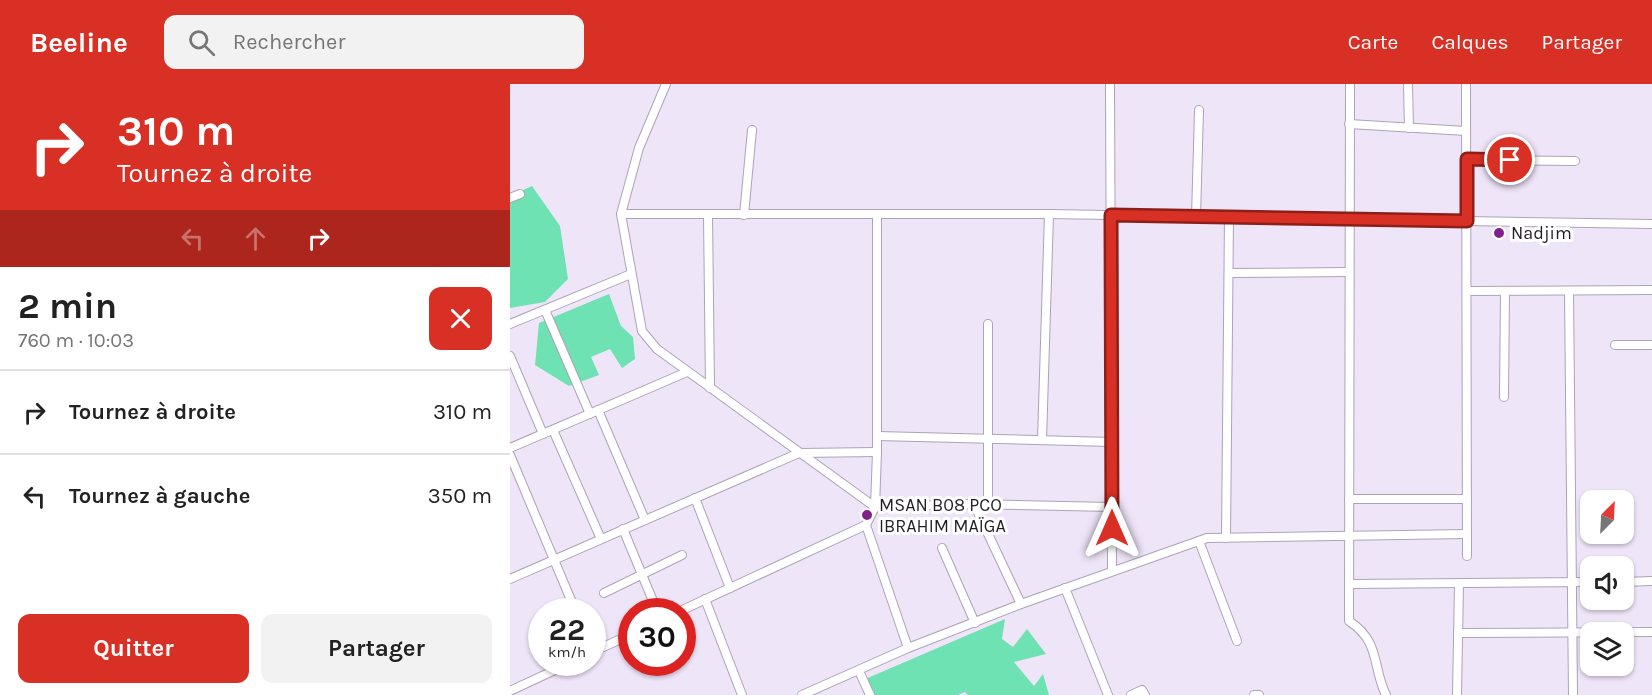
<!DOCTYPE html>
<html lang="fr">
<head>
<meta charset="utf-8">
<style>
	:root { --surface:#fff; --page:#f2f2f2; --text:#222; --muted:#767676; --line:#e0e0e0; --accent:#d93025 }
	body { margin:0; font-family:Karla,sans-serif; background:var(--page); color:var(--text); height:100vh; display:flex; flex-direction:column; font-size:22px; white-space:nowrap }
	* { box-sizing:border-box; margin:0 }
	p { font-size:20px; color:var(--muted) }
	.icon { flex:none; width:33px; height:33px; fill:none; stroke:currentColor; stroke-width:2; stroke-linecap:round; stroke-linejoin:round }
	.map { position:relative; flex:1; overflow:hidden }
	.sheet { display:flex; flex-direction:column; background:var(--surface); width:510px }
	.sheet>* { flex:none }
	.banner { background:#d93025; color:#fff; overflow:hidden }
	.needle { width:39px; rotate:24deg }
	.fabs { position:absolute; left:1070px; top:406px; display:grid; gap:12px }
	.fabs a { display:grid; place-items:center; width:54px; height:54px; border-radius:12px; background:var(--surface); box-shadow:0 2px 4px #0004; font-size:30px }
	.speed { position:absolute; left:18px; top:514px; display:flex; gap:12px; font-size:30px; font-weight:700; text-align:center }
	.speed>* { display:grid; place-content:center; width:78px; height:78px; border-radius:50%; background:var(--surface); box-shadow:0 2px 4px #0004; line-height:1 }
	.speed small { font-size:15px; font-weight:400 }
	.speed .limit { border:9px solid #d22; background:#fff; color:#111 }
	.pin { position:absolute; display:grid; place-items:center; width:51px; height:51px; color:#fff; margin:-26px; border:3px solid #fff; border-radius:50%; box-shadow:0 2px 6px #0007 }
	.me { position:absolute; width:66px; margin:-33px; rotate:0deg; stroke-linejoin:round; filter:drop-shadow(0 0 4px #0008) }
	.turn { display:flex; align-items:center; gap:21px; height:126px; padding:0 18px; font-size:27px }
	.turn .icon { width:78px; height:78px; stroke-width:2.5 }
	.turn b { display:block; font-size:42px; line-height:51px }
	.lanes { display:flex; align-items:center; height:57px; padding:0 18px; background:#0003; justify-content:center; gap:30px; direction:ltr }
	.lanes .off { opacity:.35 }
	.round { display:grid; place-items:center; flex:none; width:63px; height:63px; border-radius:12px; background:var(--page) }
	.overview { display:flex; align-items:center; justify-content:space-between; height:102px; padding:0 18px }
	h1 { font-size:36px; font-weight:700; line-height:45px }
	.button { display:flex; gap:12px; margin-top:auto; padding:12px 18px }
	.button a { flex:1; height:69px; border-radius:12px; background:var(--accent); color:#fff; font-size:24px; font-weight:700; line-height:69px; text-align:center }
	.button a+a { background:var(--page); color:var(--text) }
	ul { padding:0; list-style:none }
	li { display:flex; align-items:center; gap:18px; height:84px; padding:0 18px; border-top:2px solid var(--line) }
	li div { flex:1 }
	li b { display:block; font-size:22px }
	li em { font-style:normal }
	header { display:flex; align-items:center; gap:36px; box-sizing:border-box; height:84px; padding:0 30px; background:var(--accent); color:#fff }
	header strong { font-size:28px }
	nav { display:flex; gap:33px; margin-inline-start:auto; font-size:21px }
	.search { width:420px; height:54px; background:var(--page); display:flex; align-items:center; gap:15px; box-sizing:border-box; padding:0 21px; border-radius:12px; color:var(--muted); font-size:22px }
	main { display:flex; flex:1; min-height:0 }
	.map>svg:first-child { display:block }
	.green { fill:#6ee2b2 }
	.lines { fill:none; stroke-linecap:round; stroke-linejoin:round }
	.minor-casing { stroke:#ada3b6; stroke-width:10 }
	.minor { stroke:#fff; stroke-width:8 }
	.route-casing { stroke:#8d1f18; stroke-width:15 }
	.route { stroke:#d93025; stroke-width:10 }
	.poi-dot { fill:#83218b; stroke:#fff; stroke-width:2 }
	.labels { text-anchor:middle; stroke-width:6; stroke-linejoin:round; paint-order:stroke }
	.poi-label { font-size:18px; fill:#221f26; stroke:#fff; text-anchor:start }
</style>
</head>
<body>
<header>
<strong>Beeline</strong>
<div class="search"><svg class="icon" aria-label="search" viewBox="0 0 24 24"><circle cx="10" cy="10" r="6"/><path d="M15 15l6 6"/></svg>Rechercher</div>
<nav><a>Carte</a><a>Calques</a><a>Partager</a></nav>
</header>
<main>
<section class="sheet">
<div class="banner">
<div class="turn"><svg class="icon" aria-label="right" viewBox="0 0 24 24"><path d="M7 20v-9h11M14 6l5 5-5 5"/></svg><div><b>310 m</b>Tournez à droite</div></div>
<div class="lanes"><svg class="icon off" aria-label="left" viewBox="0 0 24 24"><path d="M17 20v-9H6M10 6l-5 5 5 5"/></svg><svg class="icon off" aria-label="ahead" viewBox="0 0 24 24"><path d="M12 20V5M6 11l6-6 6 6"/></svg><svg class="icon" aria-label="right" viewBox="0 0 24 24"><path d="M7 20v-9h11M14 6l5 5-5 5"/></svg></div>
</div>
<div class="overview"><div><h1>2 min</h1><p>760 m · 10:03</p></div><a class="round" style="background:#d93025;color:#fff"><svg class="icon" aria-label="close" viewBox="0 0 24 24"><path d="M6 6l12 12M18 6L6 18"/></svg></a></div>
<ul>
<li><svg class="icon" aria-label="right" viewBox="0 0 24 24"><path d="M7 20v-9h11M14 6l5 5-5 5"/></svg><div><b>Tournez à droite</b></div><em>310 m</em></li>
<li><svg class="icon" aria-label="left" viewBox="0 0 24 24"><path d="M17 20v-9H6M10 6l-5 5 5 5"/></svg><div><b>Tournez à gauche</b></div><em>350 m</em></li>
</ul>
<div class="button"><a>Quitter</a><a>Partager</a></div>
</section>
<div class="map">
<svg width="1142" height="611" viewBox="0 0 1142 611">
	<rect width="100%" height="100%" fill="#efe5f9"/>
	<g class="green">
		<polygon points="22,102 50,142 58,195 35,218 0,224 0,112"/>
		<polygon points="99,210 111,242 123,253 125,275 112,284 100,265 81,273 89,291 59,302 25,281 29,239"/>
		<polygon points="495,535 492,555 503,563 517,545 536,570 504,578 524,602 533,590 539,611 458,611 455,608 448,611 360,611 353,596"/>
	</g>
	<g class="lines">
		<defs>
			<g id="minor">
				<polyline points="156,0 129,64 111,130 132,247 147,265 365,423 464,420 602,423"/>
				<polyline points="600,0 602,487"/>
				<path d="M840,0L839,537C871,558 862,583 876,611"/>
				<polyline points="898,0 899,44"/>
				<polyline points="956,0 957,472"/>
				<polyline points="839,40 956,47"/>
				<polyline points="957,76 1065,77"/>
				<polyline points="0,114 10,110"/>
				<polyline points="111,130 539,130 1142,140"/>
				<polyline points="198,130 200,304"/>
				<polyline points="234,131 242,46"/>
				<polyline points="686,133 689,26"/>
				<polyline points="719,189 839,188"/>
				<polyline points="957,207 1142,206"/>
				<polyline points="1059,207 1063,611"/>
				<polyline points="35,226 80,330"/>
				<polyline points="0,240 121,190"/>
				<polyline points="1105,261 1142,261"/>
				<polyline points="0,272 33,350"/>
				<polyline points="994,313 995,207"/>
				<polyline points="88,326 135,436"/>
				<polyline points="43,346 91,455"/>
				<polyline points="367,352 602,358"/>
				<polyline points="532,356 539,130"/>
				<polyline points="0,364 177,288"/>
				<polyline points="0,371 66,528"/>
				<polyline points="185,414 220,504"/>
				<polyline points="839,415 957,415"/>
				<polyline points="464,420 511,520"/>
				<polyline points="478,421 478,240"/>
				<polyline points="356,441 398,564"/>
				<polyline points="113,445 143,517"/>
				<polyline points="716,454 719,133"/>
				<polyline points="689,457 727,557"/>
				<polyline points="432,464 465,539"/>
				<polyline points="0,495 289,369 367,368"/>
				<polyline points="1113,498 1142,497"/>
				<polyline points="839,500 1080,498"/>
				<polyline points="555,504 598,611"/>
				<polyline points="94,509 172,471"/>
				<polyline points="195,515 232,611"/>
				<polyline points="168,528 356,441 365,423 367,368 367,131"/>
				<polyline points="948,549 1142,548"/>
				<polyline points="82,568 122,550"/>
				<polyline points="349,587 360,611"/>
				<polyline points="0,607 60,579"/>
				<polyline points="292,611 398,564 511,520 697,454 957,450"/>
				<polyline points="621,611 632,606 635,611"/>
				<polyline points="744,611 749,611"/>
				<polyline points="947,611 949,499"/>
			</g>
		</defs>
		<use href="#minor" class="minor-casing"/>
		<use href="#minor" class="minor"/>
	</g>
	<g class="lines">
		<defs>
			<polyline id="route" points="602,444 601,131 957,137 957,75 1000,76"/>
		</defs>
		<use href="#route" class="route-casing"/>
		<use href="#route" class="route"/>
	</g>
	<g class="poi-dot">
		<circle cx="989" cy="149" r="6"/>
		<circle cx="357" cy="431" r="6"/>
	</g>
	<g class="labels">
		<g class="poi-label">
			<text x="1001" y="155">Nadjim</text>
			<text x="369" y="427">MSAN B08 PCO<tspan x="369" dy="21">IBRAHIM MAÏGA</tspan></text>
		</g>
	</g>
</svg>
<div class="fabs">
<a><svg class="needle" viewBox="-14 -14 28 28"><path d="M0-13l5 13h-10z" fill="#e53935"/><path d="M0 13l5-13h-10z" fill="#767676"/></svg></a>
<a><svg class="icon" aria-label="sound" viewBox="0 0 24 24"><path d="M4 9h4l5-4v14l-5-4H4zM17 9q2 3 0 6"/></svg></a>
<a><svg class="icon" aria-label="layers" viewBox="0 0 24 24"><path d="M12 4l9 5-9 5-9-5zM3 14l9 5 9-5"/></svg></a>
</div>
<div class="speed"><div>22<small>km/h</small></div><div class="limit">30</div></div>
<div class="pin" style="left:1000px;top:76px;background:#d93025"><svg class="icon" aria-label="arrive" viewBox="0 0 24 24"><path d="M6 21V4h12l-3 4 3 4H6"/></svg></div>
<svg class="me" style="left:602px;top:444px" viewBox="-20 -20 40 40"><path d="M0-17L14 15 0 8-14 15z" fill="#d93025" stroke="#fff" stroke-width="4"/></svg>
</div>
</main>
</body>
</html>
